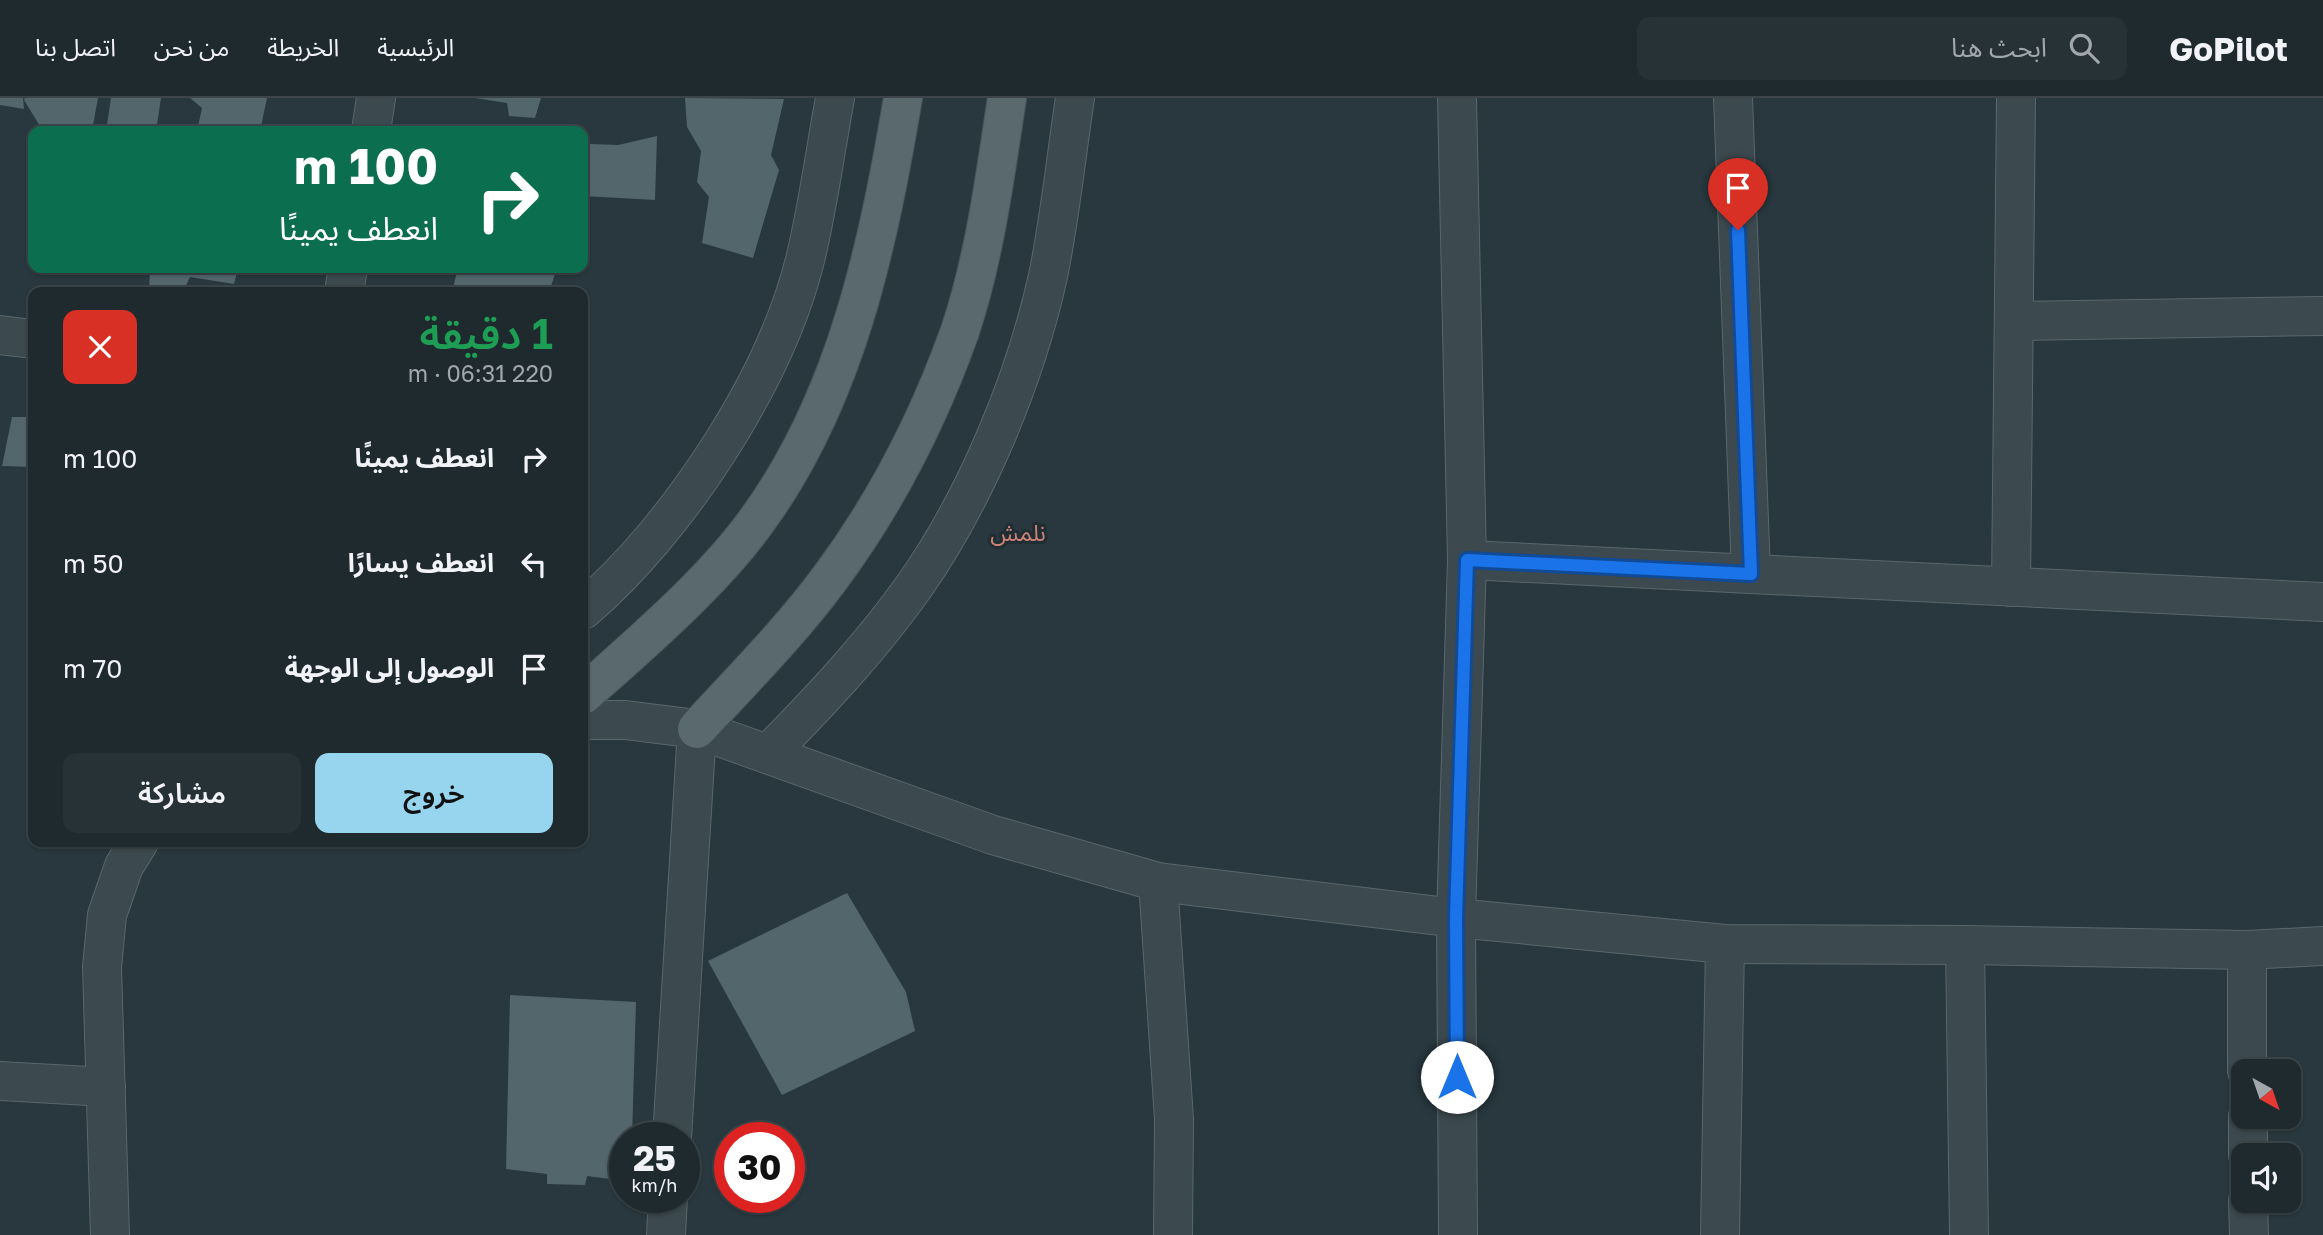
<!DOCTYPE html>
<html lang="ar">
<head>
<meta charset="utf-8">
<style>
	:root { --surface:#1e2a2e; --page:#263236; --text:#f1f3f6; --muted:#a1a7aa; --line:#3c464a; --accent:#97d5ee }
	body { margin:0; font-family:"Golos Text","Noto Sans Arabic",sans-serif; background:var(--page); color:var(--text); direction:rtl; height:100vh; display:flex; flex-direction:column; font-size:26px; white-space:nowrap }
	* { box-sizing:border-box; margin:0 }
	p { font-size:23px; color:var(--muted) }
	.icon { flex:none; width:38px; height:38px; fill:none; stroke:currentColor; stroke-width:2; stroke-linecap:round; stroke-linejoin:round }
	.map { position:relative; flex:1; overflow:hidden; direction:ltr }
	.sheet { position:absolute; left:28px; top:189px; width:560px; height:560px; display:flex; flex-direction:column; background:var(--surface); border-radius:14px; box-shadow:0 2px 5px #0004,0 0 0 2px var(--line); direction:rtl }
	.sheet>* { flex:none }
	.guide { position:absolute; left:28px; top:28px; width:560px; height:147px; border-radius:14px; box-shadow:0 2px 5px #0004,0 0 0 2px var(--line); direction:rtl; background:#0b6e4f; color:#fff; overflow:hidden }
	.needle { width:46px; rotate:140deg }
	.fabs { position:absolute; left:2231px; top:961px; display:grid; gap:14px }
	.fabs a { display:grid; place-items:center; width:70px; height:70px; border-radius:14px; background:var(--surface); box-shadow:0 2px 5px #0004,0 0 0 2px var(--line); font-size:35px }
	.speed { position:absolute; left:609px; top:1024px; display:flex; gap:14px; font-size:35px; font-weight:700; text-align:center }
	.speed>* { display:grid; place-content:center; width:91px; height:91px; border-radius:50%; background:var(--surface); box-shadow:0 2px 5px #0004,0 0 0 2px var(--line); line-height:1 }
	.speed small { font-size:18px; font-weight:400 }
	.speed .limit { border:10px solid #d22; background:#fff; color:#111 }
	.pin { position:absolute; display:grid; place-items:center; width:60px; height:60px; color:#fff; margin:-72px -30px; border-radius:50% 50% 50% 0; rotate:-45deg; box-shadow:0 0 7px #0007 }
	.pin .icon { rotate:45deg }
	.me { position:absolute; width:77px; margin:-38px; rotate:0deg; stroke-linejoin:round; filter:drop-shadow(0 0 5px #0008) }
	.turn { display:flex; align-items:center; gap:24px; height:147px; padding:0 35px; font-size:32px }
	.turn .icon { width:91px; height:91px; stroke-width:2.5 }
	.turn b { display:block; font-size:49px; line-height:60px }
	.round { display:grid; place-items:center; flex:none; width:74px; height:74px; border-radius:14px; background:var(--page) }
	.overview { display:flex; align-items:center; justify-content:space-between; height:119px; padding:0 35px }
	h1 { font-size:42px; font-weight:600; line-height:52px; color:#1e9e55 }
	.cta { display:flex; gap:14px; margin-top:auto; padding:14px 35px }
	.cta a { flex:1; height:80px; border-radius:14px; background:var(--accent); color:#111; font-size:28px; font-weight:600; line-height:80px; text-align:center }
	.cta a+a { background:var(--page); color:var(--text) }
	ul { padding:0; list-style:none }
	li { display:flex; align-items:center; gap:21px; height:105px; padding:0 35px }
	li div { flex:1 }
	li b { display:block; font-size:26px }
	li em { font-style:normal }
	header { display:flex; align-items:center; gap:42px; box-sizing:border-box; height:98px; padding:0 35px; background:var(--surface); border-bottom:2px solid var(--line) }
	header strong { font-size:33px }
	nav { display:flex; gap:38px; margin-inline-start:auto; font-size:24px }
	.search { width:490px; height:63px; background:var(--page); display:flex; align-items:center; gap:18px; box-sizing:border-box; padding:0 24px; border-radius:14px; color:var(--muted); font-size:26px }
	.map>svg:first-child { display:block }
	.building { fill:#53666b }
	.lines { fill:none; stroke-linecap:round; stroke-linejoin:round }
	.minor-casing { stroke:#5a676c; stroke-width:40 }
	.major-casing { stroke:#48555a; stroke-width:40 }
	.minor { stroke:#3c494e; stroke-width:38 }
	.major { stroke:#5a696e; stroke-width:38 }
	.route-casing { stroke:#114b97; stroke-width:18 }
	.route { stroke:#1a73e8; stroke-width:12 }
	.labels { text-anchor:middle; stroke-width:6; stroke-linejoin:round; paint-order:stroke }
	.quarter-label { font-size:23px; fill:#ce8277; stroke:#202e33 }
</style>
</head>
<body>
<header>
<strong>GoPilot</strong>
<div class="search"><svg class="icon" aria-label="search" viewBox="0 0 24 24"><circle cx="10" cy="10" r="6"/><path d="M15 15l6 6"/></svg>ابحث هنا</div>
<nav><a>الرئيسية</a><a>الخريطة</a><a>من نحن</a><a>اتصل بنا</a></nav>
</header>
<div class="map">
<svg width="2323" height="1137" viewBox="0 0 2323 1137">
	<rect width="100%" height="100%" fill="#28383e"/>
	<g class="building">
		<polygon points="0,0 23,0 24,11 0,7"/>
		<polygon points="25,0 98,0 92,33 43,33 24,2"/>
		<polygon points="111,0 161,0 156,33 106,33"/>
		<polygon points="190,0 267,0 260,33 197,33 202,10"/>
		<polygon points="475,0 541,0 535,20 509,18 507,5"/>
		<polygon points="685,0 784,1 771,57 779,72 753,160 702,145 709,99 697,84 701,53 687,29"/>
		<polygon points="657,38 655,102 583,98 583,42 591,46 618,47"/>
		<polygon points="150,170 238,170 234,186 190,179 183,194 149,194"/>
		<polygon points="458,170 557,170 549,194 452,194"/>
		<polygon points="12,319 33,319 33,369 2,368"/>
		<polygon points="847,795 906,894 915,933 782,997 708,863"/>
		<polygon points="510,897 636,904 632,1040 625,1040 625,1083 587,1078 585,1087 547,1086 547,1076 506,1071"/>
	</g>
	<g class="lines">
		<defs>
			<g id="minor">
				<polyline points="1457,0 1467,462 1456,820 1458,1137"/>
				<polyline points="1733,0 1751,476"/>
				<polyline points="371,33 376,0"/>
				<polyline points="344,194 348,170"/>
				<polyline points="2014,223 2323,218"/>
				<polyline points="0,237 33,241"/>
				<polyline points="1467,462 2323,504"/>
				<polyline points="2011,489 2016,0"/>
				<path d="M583,512C677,432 775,283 805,162C818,109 825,54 835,0"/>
				<polyline points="583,622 625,622 697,631 993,737 1158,784 1456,820 1725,846 1965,847 2247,852 2323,848"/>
				<path d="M769,655C821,602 872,548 915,487C976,400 1025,282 1048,178C1060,120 1066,59 1075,0"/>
				<polyline points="1158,784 1174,1021 1173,1137"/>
				<polyline points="1965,847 1969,1137"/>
				<polyline points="2247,852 2247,973"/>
				<polyline points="0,983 106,989"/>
				<polyline points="2248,1018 2248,1057"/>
				<polyline points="672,1040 697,631"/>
				<polyline points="2248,1102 2249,1137"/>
				<polyline points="110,1137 102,869 107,817 124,768 139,744"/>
				<polyline points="666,1137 668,1099"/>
				<polyline points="1720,1137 1725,846"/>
			</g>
			<g id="major">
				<path d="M583,597C641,545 713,484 758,421C847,298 878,147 903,0"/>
				<path d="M697,631C742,582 790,534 830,480C885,406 929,320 960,233C985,158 995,78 1007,0"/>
			</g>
		</defs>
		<use href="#minor" class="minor-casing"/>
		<use href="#major" class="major-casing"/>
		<use href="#minor" class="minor"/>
		<use href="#major" class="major"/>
	</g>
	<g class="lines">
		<defs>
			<polyline id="route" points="1457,979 1456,820 1467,462 1751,476 1738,132"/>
		</defs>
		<use href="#route" class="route-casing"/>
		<use href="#route" class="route"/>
	</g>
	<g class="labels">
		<g class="quarter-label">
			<text x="1018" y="443">نلمش</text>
		</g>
	</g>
</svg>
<div class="fabs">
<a><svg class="needle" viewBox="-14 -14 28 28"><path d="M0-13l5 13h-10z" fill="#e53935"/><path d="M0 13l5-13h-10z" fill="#a1a7aa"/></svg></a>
<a><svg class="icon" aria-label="sound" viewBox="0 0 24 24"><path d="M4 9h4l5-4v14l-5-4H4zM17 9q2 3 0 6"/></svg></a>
</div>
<div class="speed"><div>25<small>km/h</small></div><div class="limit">30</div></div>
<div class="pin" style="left:1738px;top:132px;background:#d93025"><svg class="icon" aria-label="arrive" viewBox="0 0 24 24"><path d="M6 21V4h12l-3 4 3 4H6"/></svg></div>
<svg class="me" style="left:1457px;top:979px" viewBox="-20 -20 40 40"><circle r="19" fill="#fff"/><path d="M0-13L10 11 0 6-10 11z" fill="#1a73e8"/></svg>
<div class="guide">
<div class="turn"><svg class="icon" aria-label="right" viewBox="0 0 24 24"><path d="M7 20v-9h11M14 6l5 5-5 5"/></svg><div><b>100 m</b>انعطف يمينًا</div></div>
</div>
<section class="sheet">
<div class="overview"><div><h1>1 دقيقة</h1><p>220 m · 06:31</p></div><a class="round" style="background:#d93025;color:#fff"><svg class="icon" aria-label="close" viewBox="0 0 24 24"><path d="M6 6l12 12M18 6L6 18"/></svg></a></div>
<ul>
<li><svg class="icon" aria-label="right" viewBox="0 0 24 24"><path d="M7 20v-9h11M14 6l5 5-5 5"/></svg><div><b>انعطف يمينًا</b></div><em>100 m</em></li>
<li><svg class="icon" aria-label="left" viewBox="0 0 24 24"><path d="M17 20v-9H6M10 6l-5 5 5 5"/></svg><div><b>انعطف يسارًا</b></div><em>50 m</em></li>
<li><svg class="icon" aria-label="arrive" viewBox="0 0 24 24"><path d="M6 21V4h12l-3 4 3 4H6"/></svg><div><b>الوصول إلى الوجهة</b></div><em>70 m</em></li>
</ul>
<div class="cta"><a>خروج</a><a>مشاركة</a></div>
</section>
</div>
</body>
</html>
